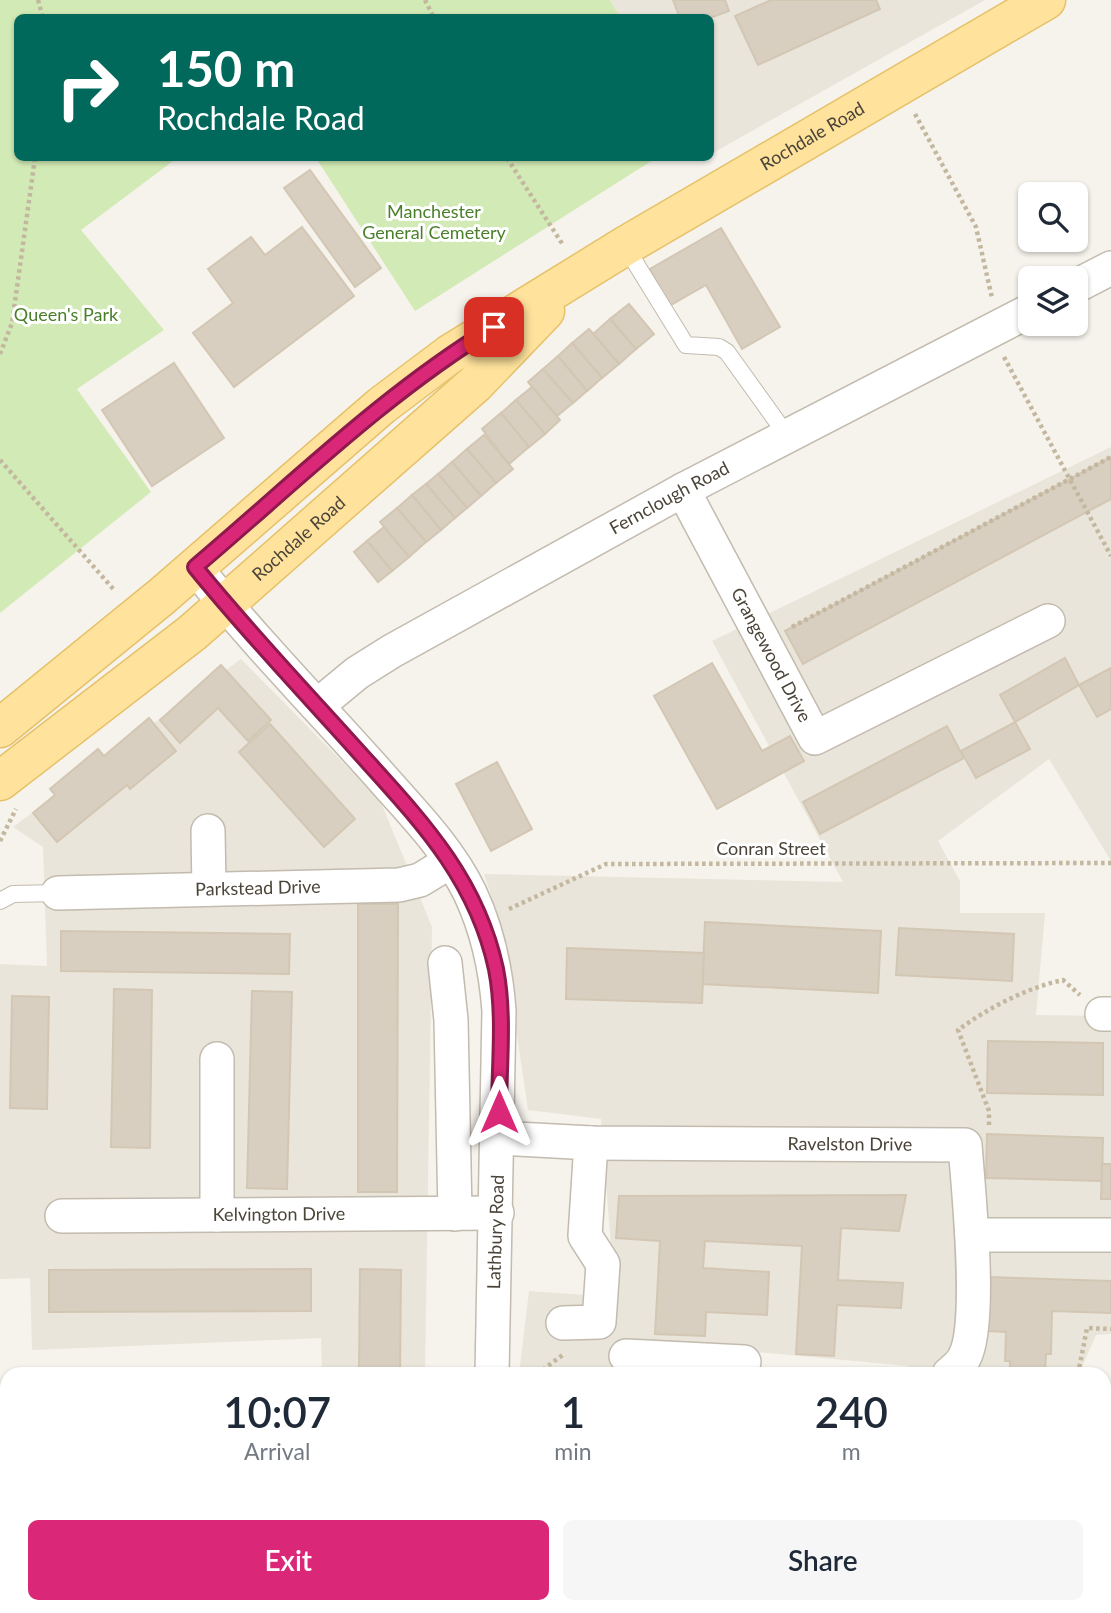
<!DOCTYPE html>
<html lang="en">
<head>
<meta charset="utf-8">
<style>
	:root { --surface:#fff; --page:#f6f6f7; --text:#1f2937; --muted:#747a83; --accent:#db2777 }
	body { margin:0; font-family:Lato,sans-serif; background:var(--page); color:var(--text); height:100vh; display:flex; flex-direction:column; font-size:26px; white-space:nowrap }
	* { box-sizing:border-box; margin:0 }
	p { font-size:23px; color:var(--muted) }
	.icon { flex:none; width:38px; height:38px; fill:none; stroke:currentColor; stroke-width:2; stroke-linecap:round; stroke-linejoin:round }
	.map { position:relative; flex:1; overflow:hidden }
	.drawer { position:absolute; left:0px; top:1367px; width:1111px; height:247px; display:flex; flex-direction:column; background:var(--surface); border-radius:21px 21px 0 0; box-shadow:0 2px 5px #0004 }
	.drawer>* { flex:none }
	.guide { position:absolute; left:14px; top:14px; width:700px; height:147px; border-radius:10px; box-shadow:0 2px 5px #0004; background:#00695c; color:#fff; overflow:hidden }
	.buttons { position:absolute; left:1018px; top:182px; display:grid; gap:14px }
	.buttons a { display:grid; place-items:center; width:70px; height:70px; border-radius:10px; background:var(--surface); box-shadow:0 2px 5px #0004; font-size:35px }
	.pin { position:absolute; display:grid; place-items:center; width:60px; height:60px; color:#fff; margin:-30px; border-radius:14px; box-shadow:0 4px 10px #0006 }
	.me { position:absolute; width:77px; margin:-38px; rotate:0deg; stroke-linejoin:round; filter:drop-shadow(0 0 5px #0008) }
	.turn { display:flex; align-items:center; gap:24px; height:147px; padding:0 28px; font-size:32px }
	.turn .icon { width:91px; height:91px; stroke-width:2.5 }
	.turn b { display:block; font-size:49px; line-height:60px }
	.eta { display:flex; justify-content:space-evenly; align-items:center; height:119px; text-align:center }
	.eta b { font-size:42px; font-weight:600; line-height:49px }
	.button { display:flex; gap:14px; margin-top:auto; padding:14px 28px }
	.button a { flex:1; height:80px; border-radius:10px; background:var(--accent); color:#fff; font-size:28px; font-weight:600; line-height:80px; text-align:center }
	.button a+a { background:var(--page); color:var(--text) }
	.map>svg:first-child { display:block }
	.residential { fill:#eae5da }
	.green { fill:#d2eab5 }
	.building { fill:#d8cfc1; stroke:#d3c7b4; stroke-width:2 }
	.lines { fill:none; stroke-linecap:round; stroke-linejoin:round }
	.lane-casing { stroke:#c2bbae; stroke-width:18 }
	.street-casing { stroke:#c2bbae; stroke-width:36 }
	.primary-casing { stroke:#e6c16a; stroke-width:41 }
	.path { stroke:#c4b79f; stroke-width:4.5; stroke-dasharray:3.5 3.5; stroke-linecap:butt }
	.lane { stroke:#fff; stroke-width:16 }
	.street { stroke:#fff; stroke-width:33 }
	.primary { stroke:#ffe39c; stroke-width:38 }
	.route-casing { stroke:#8e194d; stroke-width:18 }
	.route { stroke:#db2777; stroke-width:12 }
	.labels { text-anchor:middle; stroke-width:6; stroke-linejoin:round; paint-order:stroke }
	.street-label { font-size:18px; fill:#4b4439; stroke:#fff }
	.park-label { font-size:18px; fill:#4a7f2a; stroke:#fff }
</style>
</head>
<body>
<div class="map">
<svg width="1111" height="1613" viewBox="0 0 1111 1613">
	<rect width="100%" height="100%" fill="#f6f3ec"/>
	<g class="residential">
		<polygon points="610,0 985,0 711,154 710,18 620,17"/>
		<polygon points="1111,447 1111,861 1049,759 938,841 960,881 960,913 1045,913 1036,1015 1111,1016 1111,1334 1096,1335 1079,1374 910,1374 909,1366 757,1352 755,1374 519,1374 529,1291 615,1297 601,1119 528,1110 501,926 484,874 843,882 712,641"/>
		<polygon points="241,659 380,800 432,927 425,1374 322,1374 321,1338 32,1350 30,1278 0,1279 0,964 47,966 43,847 13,827"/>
		<polygon points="0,1469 7,1469 7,1606 422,1607 422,1613 0,1613"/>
		<polygon points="1111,1522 1111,1613 949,1613 950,1606 1104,1606 1104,1523"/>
		<polygon points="494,1606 843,1607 843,1613 493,1613"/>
	</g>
	<g class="green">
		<polygon points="0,0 610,0 620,17 18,18 18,158 177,158 81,230 164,330 77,389 151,492 0,613"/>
		<polygon points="316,158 656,158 415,311"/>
	</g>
	<g class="building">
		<polygon points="673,0 725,0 729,11 710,18 680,18"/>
		<polygon points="771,0 876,0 880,9 758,65 735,16"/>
		<polygon points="310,170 381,268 355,287 284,188"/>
		<polygon points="302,227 354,296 234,387 193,333 233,303 208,269 251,237 265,255"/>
		<polygon points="721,228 780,327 742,349 706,285 669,306 650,269"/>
		<polygon points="629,304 654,334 636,349 610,319"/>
		<polygon points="610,319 636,349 619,364 593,334"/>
		<polygon points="589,329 619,364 602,378 572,343"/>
		<polygon points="572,343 602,378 587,391 558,356"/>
		<polygon points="558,356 587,391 573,403 543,369"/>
		<polygon points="174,363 224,438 152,486 102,410"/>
		<polygon points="543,369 573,403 557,416 528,382"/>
		<polygon points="532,387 560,420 545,434 516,400"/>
		<polygon points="516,400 545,434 529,447 501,413"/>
		<polygon points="501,413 529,447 509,464 482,429"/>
		<polygon points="484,435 513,469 496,483 467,449"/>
		<polygon points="467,449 496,483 481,496 452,462"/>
		<polygon points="1111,457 1111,499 803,664 785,631"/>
		<polygon points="452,462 481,496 467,508 438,474"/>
		<polygon points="438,474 467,508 455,518 426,484"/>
		<polygon points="426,484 455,518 441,530 412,495"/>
		<polygon points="412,495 441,530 426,542 397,508"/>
		<polygon points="397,508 426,542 409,557 380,522"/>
		<polygon points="384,527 409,557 392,571 367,541"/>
		<polygon points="367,541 392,571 378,582 354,552"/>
		<polygon points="1065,658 1079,685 1015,722 1000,695"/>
		<polygon points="712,663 762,751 790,736 804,761 717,809 654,696"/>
		<polygon points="221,665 271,720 248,741 218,708 180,743 160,720"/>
		<polygon points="1111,668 1111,709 1097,717 1079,685"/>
		<polygon points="149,718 176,751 130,789 127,785 57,842 33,813 55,795 50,789 98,749 104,756"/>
		<polygon points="1015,722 1030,749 976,778 961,751"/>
		<polygon points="270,724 355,819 324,847 239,752"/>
		<polygon points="947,726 964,758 820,834 803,802"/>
		<polygon points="497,762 532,829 491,851 456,784"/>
		<polygon points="358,904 398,904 397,1192 358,1192"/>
		<polygon points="705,922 881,931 878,993 702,984"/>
		<polygon points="899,928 1014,934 1012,981 896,975"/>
		<polygon points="61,931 290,934 289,974 61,971"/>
		<polygon points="567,948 704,953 702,1003 566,999"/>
		<polygon points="114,989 152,990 150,1148 111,1147"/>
		<polygon points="252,991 292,992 287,1189 247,1188"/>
		<polygon points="12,996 49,997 47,1109 10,1108"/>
		<polygon points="988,1041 1103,1043 1103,1095 987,1093"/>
		<polygon points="987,1134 1103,1138 1102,1181 986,1178"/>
		<polygon points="1102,1164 1111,1164 1111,1199 1101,1199"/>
		<polygon points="906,1195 899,1231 841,1228 838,1280 903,1283 901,1308 837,1305 834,1356 796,1354 802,1246 705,1241 703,1268 769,1272 767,1315 706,1312 705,1336 655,1334 660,1241 616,1238 619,1196"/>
		<polygon points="311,1269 311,1311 49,1312 49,1270"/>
		<polygon points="360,1269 401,1270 400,1374 359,1374"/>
		<polygon points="988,1277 1111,1281 1111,1313 1052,1311 1051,1354 1046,1354 1045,1374 1010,1374 1010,1361 1005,1361 1006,1332 986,1331"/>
		<rect x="0" y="1472" width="7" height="132"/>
		<rect x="93" y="1606" width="173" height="7"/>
		<rect x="326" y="1606" width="38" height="7"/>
		<rect x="551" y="1606" width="43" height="7"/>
		<rect x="782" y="1606" width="34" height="7"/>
		<polygon points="1043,1606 1080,1606 1079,1613 1088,1613 1042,1613"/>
	</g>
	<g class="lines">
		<defs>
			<g id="lane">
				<polyline points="625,246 686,345 719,347 727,352 788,437"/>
				<polyline points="0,901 13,894 58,893"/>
			</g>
			<g id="street">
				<polyline points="1076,286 1111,268"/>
				<path id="s1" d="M683,490L815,738L1048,621"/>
				<path d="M195,567C252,638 315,703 376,771C409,809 448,847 470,893C488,931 496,970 499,1011L492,1374"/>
				<path id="s2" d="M317,706L357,673L392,651L683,490L1031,310"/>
				<polyline points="208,831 209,889"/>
				<path id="s3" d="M58,893L399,885L420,880L451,861"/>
				<polyline points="445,963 451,1020 455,1214"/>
				<polyline points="1102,1014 1111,1014"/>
				<polyline points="217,1059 217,1215"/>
				<path id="s4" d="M498,1138L591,1143L965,1145C968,1187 983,1325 964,1358C961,1364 955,1369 949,1374"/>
				<path id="s5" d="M62,1216L497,1213"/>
				<polyline points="972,1235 1111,1235"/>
				<polyline points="563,1323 599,1322 603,1264 585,1236 591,1143"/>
				<polyline points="626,1356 744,1362"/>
				<polyline points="725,1606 725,1613"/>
				<polyline points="68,1613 68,1606"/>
				<polyline points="460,1613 461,1606"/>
				<polyline points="972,1613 973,1606"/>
			</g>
			<g id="primary">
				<path id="s6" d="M0,728L161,597L381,406L450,354L625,246L1046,0"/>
				<path id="s7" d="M0,781L192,633L475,384L545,311"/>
			</g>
		</defs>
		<use href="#lane" class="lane-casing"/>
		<use href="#street" class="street-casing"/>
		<use href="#primary" class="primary-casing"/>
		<g class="path">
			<polyline points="38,0 43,18"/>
			<polyline points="425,0 434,18"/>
			<polyline points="915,114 976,227 992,298"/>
			<polyline points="507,158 563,245"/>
			<polyline points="0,354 12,323 35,158"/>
			<polyline points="1004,357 1111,556"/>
			<polyline points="0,460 115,591"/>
			<polyline points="792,627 1111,457"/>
			<polyline points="0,841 16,809"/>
			<polyline points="509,909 606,864 1111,863"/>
			<path d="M989,1125V1111L958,1030C988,1008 1026,988 1063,980L1080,995"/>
			<polyline points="537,1374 564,1354"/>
			<polyline points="1078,1374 1087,1328 1111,1329"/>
			<polyline points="1104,1466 1111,1463"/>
			<polyline points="1104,1539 1111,1529"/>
			<polyline points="1104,1568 1111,1575"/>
			<polyline points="834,1613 835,1606"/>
		</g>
		<use href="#lane" class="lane"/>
		<use href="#street" class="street"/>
		<use href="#primary" class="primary"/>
	</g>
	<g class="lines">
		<defs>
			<path id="route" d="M494,327C384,394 292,485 195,567C246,630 302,689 356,749C418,818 476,876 496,969C505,1015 499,1066 499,1112"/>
		</defs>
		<use href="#route" class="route-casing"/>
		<use href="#route" class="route"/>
	</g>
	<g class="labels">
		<g class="street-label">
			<text dy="6" stroke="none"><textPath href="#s6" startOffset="1008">Rochdale Road</textPath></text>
			<text dy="6" stroke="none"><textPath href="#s2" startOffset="410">Fernclough Road</textPath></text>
			<text dy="6" stroke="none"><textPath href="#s7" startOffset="385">Rochdale Road</textPath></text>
			<text dy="6" stroke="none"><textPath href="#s1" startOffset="187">Grangewood Drive</textPath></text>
			<text x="771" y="855">Conran Street</text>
			<text dy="6" stroke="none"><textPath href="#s3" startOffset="200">Parkstead Drive</textPath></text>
			<text dy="6" stroke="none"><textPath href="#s4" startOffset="352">Ravelston Drive</textPath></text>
			<text dy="6" stroke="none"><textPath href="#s5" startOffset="217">Kelvington Drive</textPath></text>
			<text transform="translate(496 1232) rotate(-88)" y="6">Lathbury Road</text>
		</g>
		<g class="park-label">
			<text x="434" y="218">Manchester<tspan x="434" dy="21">General Cemetery</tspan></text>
			<text x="66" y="321">Queen's Park</text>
		</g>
	</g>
</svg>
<div class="buttons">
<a><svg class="icon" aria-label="search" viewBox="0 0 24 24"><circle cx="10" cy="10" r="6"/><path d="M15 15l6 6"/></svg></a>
<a><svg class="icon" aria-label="layers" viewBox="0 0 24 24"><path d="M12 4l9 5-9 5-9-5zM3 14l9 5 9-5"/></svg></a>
</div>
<div class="pin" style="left:494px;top:327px;background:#d93025"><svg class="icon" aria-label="arrive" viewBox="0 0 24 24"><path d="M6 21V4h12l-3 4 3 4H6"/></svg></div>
<svg class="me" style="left:499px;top:1112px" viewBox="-20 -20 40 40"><path d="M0-17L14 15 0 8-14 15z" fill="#db2777" stroke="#fff" stroke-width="4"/></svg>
<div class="guide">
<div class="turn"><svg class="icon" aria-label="right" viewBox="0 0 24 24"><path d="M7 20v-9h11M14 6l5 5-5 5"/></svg><div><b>150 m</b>Rochdale Road</div></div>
</div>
<section class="drawer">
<div class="eta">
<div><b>10:07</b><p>Arrival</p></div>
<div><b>1</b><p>min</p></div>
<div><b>240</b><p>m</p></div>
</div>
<div class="button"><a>Exit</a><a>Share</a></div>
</section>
</div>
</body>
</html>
